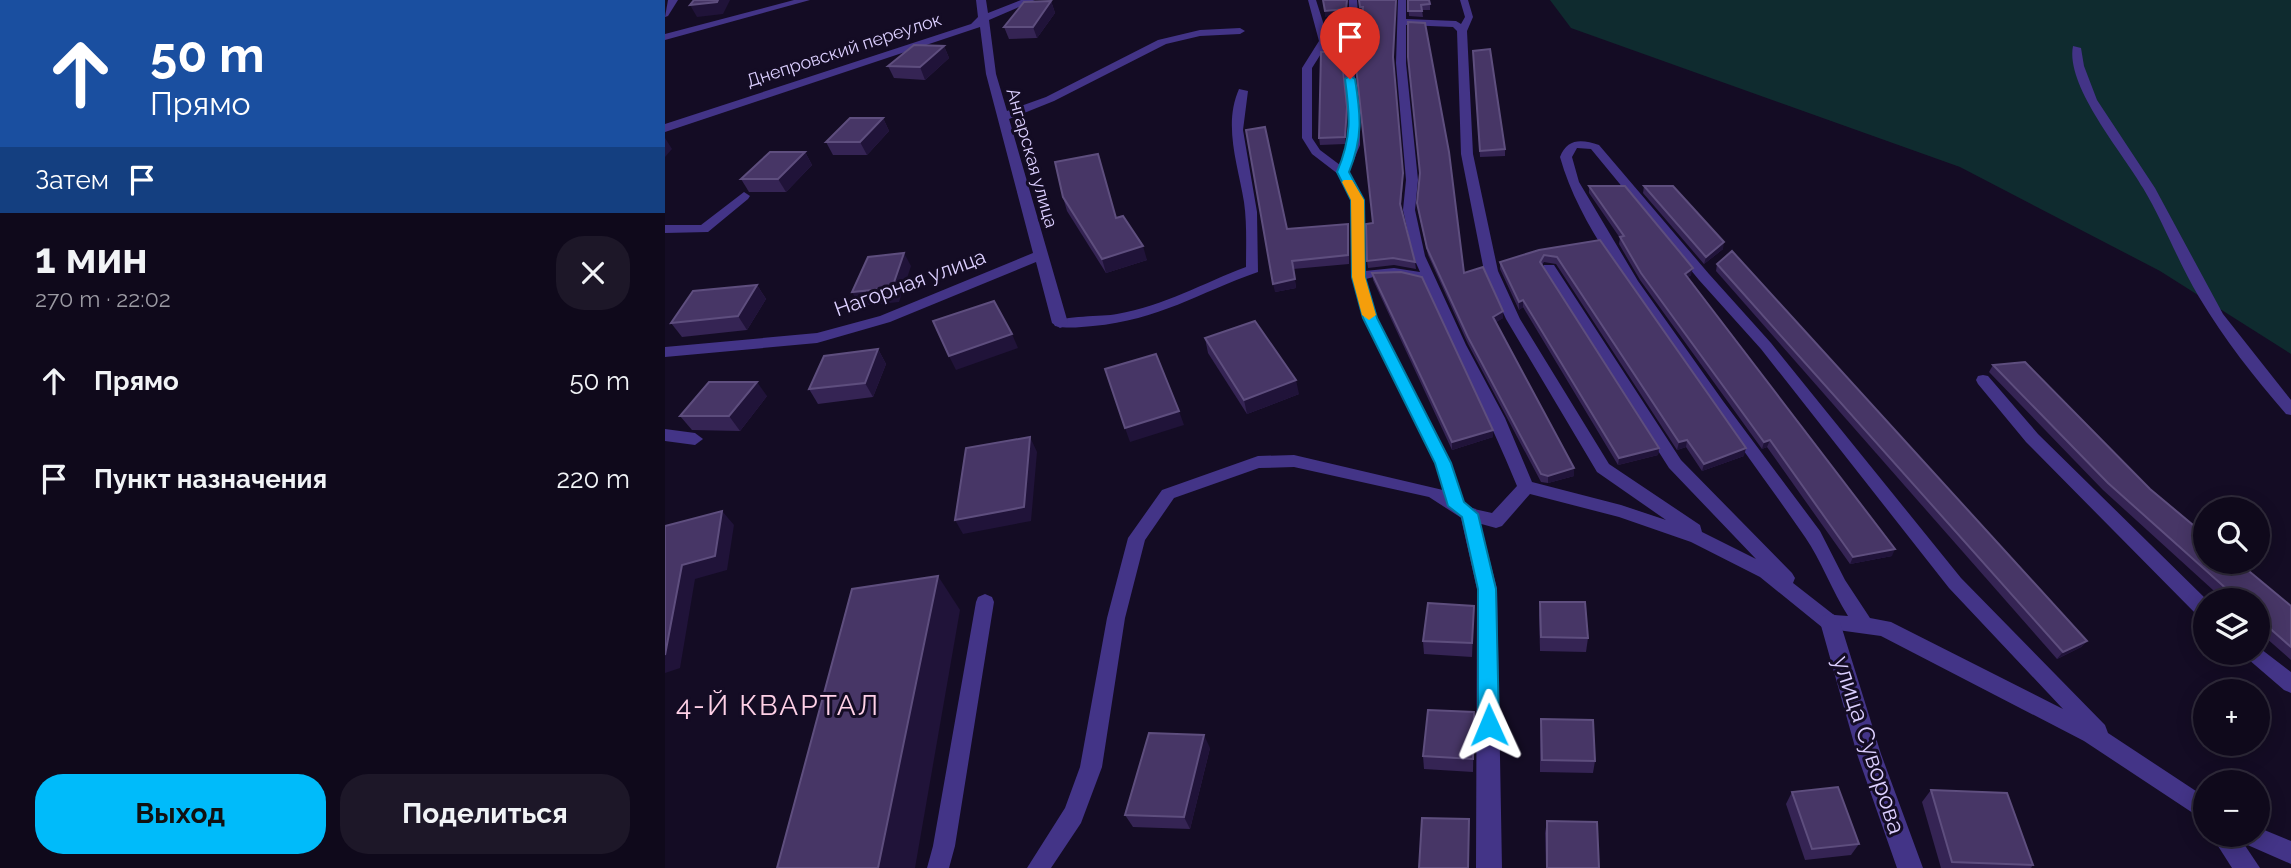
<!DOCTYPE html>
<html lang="ru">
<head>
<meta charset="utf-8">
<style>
	:root { --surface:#0f091b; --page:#1d1728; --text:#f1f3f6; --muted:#9b9aa3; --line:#2f2a3a; --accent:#00bbfa }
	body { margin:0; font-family:Raleway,sans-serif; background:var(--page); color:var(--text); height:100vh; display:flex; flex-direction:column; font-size:26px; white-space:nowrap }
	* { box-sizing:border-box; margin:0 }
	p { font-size:23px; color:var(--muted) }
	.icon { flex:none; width:38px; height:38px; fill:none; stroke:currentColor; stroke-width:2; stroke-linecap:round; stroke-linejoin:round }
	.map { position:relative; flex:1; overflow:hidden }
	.drawer { display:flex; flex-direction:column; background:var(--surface); width:665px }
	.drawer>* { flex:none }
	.top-card { background:#1a4fa0; color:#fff; overflow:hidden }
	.controls { position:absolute; left:1528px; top:497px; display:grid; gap:14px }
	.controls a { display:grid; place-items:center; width:77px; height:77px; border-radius:50%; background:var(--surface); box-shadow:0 4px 18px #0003,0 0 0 2px var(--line); font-size:35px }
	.pin { position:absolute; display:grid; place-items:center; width:60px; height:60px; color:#fff; margin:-72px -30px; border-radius:50% 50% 50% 0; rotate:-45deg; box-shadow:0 0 7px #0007 }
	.pin .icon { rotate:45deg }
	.me { position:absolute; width:77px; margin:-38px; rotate:359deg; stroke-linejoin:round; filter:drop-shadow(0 0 5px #0008) }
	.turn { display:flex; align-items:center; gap:24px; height:147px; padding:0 35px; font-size:32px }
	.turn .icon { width:91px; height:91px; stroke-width:2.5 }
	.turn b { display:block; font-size:49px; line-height:60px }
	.then { display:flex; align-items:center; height:66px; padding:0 35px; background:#0003; gap:14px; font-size:26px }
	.round { display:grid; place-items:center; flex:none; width:74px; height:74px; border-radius:28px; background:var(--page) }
	.headline { display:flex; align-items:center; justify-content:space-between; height:119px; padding:0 35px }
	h1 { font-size:42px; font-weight:700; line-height:52px }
	.primary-button { display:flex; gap:14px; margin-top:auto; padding:14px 35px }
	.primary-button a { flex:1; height:80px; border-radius:28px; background:var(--accent); color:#111; font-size:28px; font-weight:700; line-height:80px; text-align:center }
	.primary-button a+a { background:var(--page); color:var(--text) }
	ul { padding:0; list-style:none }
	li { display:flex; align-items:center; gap:21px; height:98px; padding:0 35px }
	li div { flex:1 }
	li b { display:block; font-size:26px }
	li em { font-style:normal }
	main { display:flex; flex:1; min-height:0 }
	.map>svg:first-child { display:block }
	.green { fill:#0f2b2f }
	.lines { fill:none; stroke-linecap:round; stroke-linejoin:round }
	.service { fill:#433487; fill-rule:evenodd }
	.minor { fill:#433487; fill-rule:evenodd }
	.tertiary { fill:#433487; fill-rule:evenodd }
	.wall { fill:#352454 }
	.shaded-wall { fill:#201339 }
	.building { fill:#473666; stroke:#5e4e7e; stroke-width:2 }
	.route { fill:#00bbfa; stroke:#007aa2; stroke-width:2 }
	.slow { fill:#f59e0b }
	.labels { text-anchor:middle; stroke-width:6; stroke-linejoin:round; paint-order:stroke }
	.far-street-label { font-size:18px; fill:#dccfff; stroke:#140c24 }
	.street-label { font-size:21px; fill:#dccfff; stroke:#140c24 }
	.near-street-label { font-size:24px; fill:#dccfff; stroke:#140c24 }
	.near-neighbourhood-label { font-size:28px; letter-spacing:2px; fill:#ffd1e7; stroke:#140c24 }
</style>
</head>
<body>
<main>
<section class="drawer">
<div class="top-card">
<div class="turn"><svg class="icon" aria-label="ahead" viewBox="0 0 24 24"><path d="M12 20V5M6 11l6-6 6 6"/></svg><div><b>50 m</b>Прямо</div></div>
<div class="then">Затем<svg class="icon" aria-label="arrive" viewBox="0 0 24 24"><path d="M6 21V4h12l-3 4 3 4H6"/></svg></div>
</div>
<div class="headline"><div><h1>1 мин</h1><p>270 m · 22:02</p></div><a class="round"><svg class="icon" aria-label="close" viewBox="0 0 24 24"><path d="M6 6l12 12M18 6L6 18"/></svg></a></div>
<ul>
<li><svg class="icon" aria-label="ahead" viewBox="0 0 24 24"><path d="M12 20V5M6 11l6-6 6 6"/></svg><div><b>Прямо</b></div><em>50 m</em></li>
<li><svg class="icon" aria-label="arrive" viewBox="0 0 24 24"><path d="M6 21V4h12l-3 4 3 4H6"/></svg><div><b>Пункт назначения</b></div><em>220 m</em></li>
</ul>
<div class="primary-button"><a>Выход</a><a>Поделиться</a></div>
</section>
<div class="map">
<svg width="1626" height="868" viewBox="0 0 1626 868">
	<rect width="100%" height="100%" fill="#140c24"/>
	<polygon class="green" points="885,0 1626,0 1626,354 1495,271 1295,167 906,28"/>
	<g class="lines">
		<g class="service">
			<path d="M643,0H651L664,41L647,68V138L655,150L675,165L683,145L685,113L678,64L684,27V0H692L694,27L688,64L695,113V145L684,172L698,200L700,271L729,268L755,272L748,256L738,210L741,180L731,63L733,0H741V19L791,21L796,24L800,17L795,0H803L808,17L802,31L808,154L833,271L855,319L944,464L1035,525L1037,532L1091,559L1004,468L877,268L879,265H889L1016,460L1127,573L1130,578L1128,583L1169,615L1183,616C1167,591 1156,560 1140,537C1086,459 1029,384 977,306C945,260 910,211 895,157C902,138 917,139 934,145L1044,274L1106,343L1296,578L1440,725L1443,733L1540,797V821L1419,741L1216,636L1158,628L1095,577L1026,542L954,517L865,494L837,526L831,528L798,519L764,497L629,467L594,468L509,498L480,540L460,618L437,767L416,823L386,868H362L400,808L415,767L442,618L463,538L497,490L593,456L629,455L778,490L770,463L698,318L687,277L686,200L673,174L647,154L637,138V68L654,41ZM741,25L788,27L792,31L796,154L819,271L841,319L932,472L1001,520L956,505L867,482L840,418L801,345L760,256L750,210L753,180L741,63ZM912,148L926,149L1034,280L1096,349L1284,588L1398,709L1226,622L1205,618L1180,580L1155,531L1058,401L973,281L914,182L907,157ZM712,276H737L759,282C789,351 824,417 852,486L827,513L809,509L799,503L786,463L712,318L701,279Z"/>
			<path d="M1408,46L1416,48L1419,66L1432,100L1490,188L1558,314L1626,400V415L1621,414C1589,377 1559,339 1534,297C1513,262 1499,223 1478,188C1458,153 1400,86 1408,46Z"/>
			<path d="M574,89L583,91L578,130L592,212L593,272C533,293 494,320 428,326C416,327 402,329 390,326L388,323C397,315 438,317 452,314C499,306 538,283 581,267C581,245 582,223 579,202C573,165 558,125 574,89Z"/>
			<polygon points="79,192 85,196 83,199 43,232 0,233 0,225 36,225"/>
			<polygon points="1318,375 1323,376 1373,434 1542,600 1540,600 1540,618 1533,616 1361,442 1313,384 1311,380 1313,376"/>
			<polygon points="0,429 30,433 38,439 30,445 0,441"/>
			<polygon points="320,594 327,597 329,602 290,846 284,868 262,868 268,846 311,602 313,597"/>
			<polygon points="1592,646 1626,672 1626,693 1619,690 1583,659 1580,653 1592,653"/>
			<polygon points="1592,827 1626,841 1626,864 1578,843 1575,835 1592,835"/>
		</g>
		<g class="minor">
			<polygon points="129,0 145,0 0,40 0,34"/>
			<polygon points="311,0 321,0 323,13 356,0 370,0 324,20 331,74 342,111 381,97 493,40 535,30 575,28 580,31 575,34 535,36 501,44 389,101 344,119 403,323 400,326 395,328 387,323 371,262 225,322 152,343 0,357 0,347 152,333 215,316 368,253 321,74 315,27 0,132 0,124 306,24 313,17"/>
			<polygon points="804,507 811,509 813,514 832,589 837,868 811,868 812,589 795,514 797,509"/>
			<polygon points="1165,613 1172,616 1175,622 1216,754 1258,868 1232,868 1192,754 1155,622 1158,616"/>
			<polygon points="1538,797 1540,798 1540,823 1531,819 1526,809 1529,801"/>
			<polygon points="1546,835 1573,835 1595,868 1567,868"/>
		</g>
		<polygon class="tertiary" points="3,0 13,0 3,16 0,17"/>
	</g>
	<g class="wall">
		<polygon points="694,0 731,0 728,62 738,180 736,207 750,262 751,269 729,265 703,268 702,261 708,223 695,51 698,13 696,13"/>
		<polygon points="743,0 765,4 765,10 757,10 758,17 744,16"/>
		<polygon points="386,1 390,13 372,38 344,39 339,27"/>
		<polygon points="279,46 284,58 260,80 229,78 223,66"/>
		<polygon points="808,57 840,149 840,156 815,157"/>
		<polygon points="682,113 680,144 655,145 654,138"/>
		<polygon points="218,118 224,131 202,155 168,155 161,142"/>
		<polygon points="140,152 147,165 121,192 84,192 76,179"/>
		<polygon points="755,175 799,273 838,318 831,322 909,468 909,476 883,483 876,482 803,344 763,255 753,210"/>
		<polygon points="924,186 1026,275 1022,278 1227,556 1185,564 1102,447 1097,449 975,280 954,244 955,238 924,193"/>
		<polygon points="979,186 1058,249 1039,264 978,193"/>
		<polygon points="398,197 452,218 482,260 441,273 402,211"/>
		<polygon points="622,229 684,232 684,264 628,269 631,288 610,292"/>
		<polygon points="935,240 1079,456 1037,471 1021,447 1012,450 891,264 879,262 877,265 994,448 993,455 953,465 858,307 854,310 835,269 835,262"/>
		<polygon points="1052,264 1422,641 1416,647 1392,659 1051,271"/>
		<polygon points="707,273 828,430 828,437 787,450 708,280"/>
		<polygon points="92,285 101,299 82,330 17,337 6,323"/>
		<polygon points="540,338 634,394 582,414 543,353"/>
		<polygon points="213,349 221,364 208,397 153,404 144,389"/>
		<polygon points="1328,365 1485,489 1626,606 1626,660 1592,630 1592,600 1559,600 1438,490 1324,372"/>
		<polygon points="102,396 75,431 27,430 15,416"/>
		<polygon points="875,602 923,638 921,652 875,651 874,615"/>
		<polygon points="809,606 807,657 759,654 758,641"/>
		<polygon points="809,712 808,772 759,769 758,756"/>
		<polygon points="876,719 930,761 928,773 875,772 875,732"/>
		<polygon points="545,748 525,829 468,827 460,815"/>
		<polygon points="1266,790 1368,865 1366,868 1276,868 1257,802"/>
		<polygon points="1127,792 1194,844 1186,855 1140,860 1121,804"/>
		<polygon points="882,821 934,868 881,868 880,833"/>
	</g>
	<g class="shaded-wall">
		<polygon points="53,0 65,0 58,14 32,17 25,5"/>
		<polygon points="682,0 684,0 681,15 660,17 660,11"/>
		<polygon points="386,1 390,13 372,38 368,27"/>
		<polygon points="279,46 284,58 260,80 255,67"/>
		<polygon points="218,118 224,131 202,155 195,142"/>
		<polygon points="0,138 7,149 0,157"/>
		<polygon points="140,152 147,165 121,192 113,179"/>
		<polygon points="1059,242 1058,249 1039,264 1041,257"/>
		<polygon points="478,246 482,260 441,273 437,259"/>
		<polygon points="239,253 246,266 234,302 195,306 187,292"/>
		<polygon points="1028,268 1026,275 1018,281 1020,274"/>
		<polygon points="630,279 631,288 610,292 608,284"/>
		<polygon points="92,285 101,299 82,330 73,316"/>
		<polygon points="858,300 858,307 854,310 854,302"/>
		<polygon points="838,311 838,318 828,324 828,317"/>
		<polygon points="347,334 353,348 291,370 284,356"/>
		<polygon points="213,349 221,364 208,397 200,383"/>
		<polygon points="631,380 634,394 582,414 579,400"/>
		<polygon points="92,382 102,396 75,431 64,416"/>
		<polygon points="514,411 519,425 465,442 460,428"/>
		<polygon points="828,430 828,437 787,450 787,442"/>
		<polygon points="365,437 372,452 366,521 298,534 290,520"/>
		<polygon points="1022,440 1021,447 1012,450 1014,442"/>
		<polygon points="1105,440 1102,447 1097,449 1099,442"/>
		<polygon points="994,448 993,455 953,465 954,458"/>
		<polygon points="1081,448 1079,456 1037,471 1039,464"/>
		<polygon points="909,468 909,476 883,483 883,476"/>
		<polygon points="57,511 69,525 62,570 30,579 15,668 0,673 0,655 17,565"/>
		<polygon points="1230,549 1227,556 1185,564 1188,557"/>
		<polygon points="273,576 295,610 250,868 213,868"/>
		<polygon points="1422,641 1416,647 1392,659 1398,652"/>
		<polygon points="539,735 545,748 525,829 519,817"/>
	</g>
	<g class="building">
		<polygon points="29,0 53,0 52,2 25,5"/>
		<polygon points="658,0 682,0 681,9 660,11"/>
		<polygon points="694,0 731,0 728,57 738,173 735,204 750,262 728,258 702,261 701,224 708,223 690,58 691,51 695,51 698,7 695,7"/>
		<polygon points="743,0 764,0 765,4 756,5 757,11 743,11"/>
		<polygon points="386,1 368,27 339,27 359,2"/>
		<polygon points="743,22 760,23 784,152 799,273 818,267 838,311 828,317 909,468 883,476 876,474 803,337 762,248 752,203 755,173 743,57"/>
		<polygon points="249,45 279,46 255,67 223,66"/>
		<polygon points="825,49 840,149 815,151 808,51"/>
		<polygon points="676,51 682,107 680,137 654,138 656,52"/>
		<polygon points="185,118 218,118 195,142 161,142"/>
		<polygon points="600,127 622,229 683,224 683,255 627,261 630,279 608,284 581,130"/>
		<polygon points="105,152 140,152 113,179 76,179"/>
		<polygon points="433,154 451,218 458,216 478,246 437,259 398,197 390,162"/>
		<polygon points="924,186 960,186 1028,268 1020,274 1230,549 1188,557 1105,440 1099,442 976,273 955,237 959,236"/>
		<polygon points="979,186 1008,186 1059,242 1041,257"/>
		<polygon points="935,240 1081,448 1039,464 1022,440 1014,442 892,257 879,255 875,262 994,448 954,458 858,300 854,302 835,262 874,250"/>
		<polygon points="1067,251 1422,641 1398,652 1052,264"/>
		<polygon points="239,253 227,288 187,292 203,257"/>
		<polygon points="736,272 757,277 828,430 787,442 707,273"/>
		<polygon points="92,285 73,316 6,323 28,291"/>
		<polygon points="329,301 347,334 284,356 268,321"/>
		<polygon points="590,321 631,380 579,400 540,338"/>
		<polygon points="213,349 200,383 144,389 159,356"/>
		<polygon points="491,354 514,411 460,428 440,369"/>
		<polygon points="1360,362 1485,489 1540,535 1540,562 1573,562 1626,606 1626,647 1592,617 1592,600 1574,600 1443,483 1328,365"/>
		<polygon points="44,382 92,382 64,416 15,416"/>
		<polygon points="365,437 359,507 290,520 301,448"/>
		<polygon points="57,511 50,556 17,565 0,655 0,526"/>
		<polygon points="273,576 213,868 112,868 187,589"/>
		<polygon points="875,602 920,602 923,638 876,637"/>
		<polygon points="763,603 809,606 807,643 758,641"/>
		<polygon points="763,710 809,712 808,759 758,756"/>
		<polygon points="876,719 928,720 930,761 877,760"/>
		<polygon points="484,733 539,735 519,817 460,815"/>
		<polygon points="1173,787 1194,844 1147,849 1127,792"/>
		<polygon points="1266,790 1342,793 1368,865 1287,862"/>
		<polygon points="757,818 804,819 803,868 754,868"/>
		<polygon points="882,821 932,822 934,868 882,868"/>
	</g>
	<path class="route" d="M685,76L690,79C696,116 698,137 684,172L699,200L700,277L712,318L786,463L799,502L813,514L831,589L834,725L831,732L824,735L816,732L813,725V589L797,517L783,506L770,463L698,318L687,277L686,200L672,172C687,137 685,116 680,79Z"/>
	<polygon class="slow" points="679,180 687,180 699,200 700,277 711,315 704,320 697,315 687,277 686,200 677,182"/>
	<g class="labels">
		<g class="far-street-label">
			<text transform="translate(179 50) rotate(-18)" y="6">Днепровский переулок</text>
			<text transform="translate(367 158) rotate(74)" y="6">Ангарская улица</text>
		</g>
		<g class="street-label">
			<text transform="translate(245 283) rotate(-20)" y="7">Нагорная улица</text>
		</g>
		<g class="near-street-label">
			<text transform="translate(1204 745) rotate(72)" y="8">улица Суворова</text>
		</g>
		<g class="near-neighbourhood-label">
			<text x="113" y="715">4-Й КВАРТАЛ</text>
		</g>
	</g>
</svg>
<div class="controls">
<a><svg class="icon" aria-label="search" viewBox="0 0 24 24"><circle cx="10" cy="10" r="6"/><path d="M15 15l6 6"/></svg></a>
<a><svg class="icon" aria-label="layers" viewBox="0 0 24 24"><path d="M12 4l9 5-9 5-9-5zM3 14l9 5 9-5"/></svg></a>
<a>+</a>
<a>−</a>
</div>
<div class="pin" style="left:685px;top:79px;background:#d93025"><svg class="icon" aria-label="arrive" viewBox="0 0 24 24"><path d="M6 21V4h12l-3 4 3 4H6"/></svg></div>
<svg class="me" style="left:824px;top:725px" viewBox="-20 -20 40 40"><path d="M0-17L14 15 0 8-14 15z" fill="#00bbfa" stroke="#fff" stroke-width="4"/></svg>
</div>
</main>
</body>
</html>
